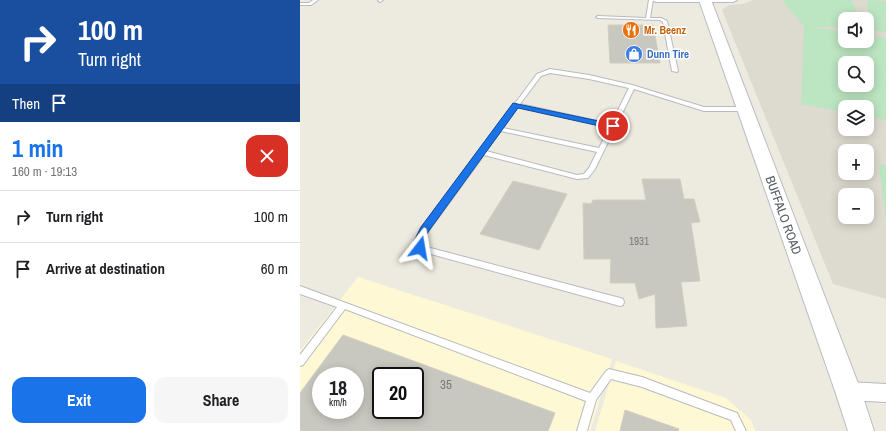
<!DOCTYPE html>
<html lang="en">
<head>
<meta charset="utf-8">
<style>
	:root { --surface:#fff; --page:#f6f6f6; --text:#202124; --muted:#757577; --line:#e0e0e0; --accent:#1a73e8 }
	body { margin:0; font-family:"Archivo Narrow",sans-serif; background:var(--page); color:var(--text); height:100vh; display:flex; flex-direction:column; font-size:15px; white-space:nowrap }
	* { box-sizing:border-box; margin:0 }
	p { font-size:13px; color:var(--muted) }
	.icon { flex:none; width:22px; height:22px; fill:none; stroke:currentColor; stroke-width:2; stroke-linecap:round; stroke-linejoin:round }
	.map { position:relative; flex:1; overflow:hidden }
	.side { display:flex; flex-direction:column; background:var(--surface); width:300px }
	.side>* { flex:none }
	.hud { background:#1a4fa0; color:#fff; overflow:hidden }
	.controls { position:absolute; left:538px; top:12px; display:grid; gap:8px }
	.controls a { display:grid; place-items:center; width:36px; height:36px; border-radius:8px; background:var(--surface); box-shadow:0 2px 10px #0003; font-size:20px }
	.speed { position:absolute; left:12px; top:367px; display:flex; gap:8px; font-size:20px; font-weight:700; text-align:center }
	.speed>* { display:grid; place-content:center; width:52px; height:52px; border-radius:50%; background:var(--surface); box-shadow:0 2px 10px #0003; line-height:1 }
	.speed small { font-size:10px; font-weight:400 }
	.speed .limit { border:2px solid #111; border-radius:6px; background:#fff; color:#111 }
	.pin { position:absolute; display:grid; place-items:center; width:34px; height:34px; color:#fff; margin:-17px; border:2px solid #fff; border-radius:50%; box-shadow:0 1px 4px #0007 }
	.me { position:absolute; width:44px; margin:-22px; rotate:14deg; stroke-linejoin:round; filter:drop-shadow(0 0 3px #0008) }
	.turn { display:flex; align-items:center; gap:14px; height:84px; padding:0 12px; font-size:18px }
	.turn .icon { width:52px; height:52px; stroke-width:2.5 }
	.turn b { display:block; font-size:28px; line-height:34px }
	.then { display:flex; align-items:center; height:38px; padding:0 12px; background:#0003; gap:8px; font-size:15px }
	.round { display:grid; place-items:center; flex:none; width:42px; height:42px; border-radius:12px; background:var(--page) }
	.headline { display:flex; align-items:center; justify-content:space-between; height:68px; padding:0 12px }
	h1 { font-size:24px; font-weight:700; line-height:30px; color:var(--accent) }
	.cta { display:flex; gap:8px; margin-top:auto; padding:8px 12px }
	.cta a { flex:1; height:46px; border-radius:12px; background:var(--accent); color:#fff; font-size:16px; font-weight:700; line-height:46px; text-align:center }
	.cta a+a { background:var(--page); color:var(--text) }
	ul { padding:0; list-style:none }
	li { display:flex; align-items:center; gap:12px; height:52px; padding:0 12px; border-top:1px solid var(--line) }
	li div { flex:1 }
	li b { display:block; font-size:15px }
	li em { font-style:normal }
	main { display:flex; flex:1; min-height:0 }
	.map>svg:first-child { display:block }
	.commercial { fill:#fef9d4; fill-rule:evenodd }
	.education { fill:#dddbcf; fill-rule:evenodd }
	.green { fill:#bce5c1; fill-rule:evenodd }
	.building { fill:#c9c8c0; stroke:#d1cebf; fill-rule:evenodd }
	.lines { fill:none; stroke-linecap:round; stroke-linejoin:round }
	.lane-casing { stroke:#b8bac0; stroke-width:2 }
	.street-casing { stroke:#b8bac0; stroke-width:2 }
	.secondary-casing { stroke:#b9bcc3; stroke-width:2 }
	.lane { fill:#fff; fill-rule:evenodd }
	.street { fill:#fff; fill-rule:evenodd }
	.secondary { fill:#fff; fill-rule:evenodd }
	.route { fill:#1a73e8; stroke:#114b97 }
	.labels { text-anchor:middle; stroke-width:3; stroke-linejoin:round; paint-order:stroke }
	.far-food-label { font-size:11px; font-weight:bold; fill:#c56008; stroke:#fff; text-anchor:start }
	.far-shop-label { font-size:11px; font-weight:bold; fill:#366cbe; stroke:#fff; text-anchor:start }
	.number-label { font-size:11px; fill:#75777a }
	.street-label { font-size:13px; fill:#595c62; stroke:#fff }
	.near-number-label { font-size:13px; fill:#75777a }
</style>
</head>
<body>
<main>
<section class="side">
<div class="hud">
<div class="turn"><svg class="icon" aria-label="right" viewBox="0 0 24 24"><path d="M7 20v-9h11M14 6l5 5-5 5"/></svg><div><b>100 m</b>Turn right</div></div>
<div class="then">Then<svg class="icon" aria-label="arrive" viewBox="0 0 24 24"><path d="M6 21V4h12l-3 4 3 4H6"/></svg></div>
</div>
<div class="headline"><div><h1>1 min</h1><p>160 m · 19:13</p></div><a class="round" style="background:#d93025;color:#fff"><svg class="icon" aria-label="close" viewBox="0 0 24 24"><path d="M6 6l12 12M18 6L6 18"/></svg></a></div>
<ul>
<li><svg class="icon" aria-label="right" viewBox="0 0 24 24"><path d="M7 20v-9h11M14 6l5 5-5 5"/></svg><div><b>Turn right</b></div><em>100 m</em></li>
<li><svg class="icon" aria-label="arrive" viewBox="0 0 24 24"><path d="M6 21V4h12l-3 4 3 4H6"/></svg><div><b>Arrive at destination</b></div><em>60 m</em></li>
</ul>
<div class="cta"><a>Exit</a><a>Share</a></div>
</section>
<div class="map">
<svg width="586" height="431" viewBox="0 0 586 431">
	<rect width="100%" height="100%" fill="#edebe0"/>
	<g class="commercial">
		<path d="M58,277L312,359L290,431H0V351ZM21,376H55V410H21ZM81,376H115V410H81Z"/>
		<polygon points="316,361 426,398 451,420 455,431 295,431"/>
	</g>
	<path class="education" d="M453,0H586V299L533,284L422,10L429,5L443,4ZM545,19H567V41H545ZM545,63H567V85H545ZM545,107H567V129H545ZM545,151H567V173H545ZM545,195H567V217H545Z"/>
	<g class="green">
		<path d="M482,0H551L559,16L558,19H545V27H511L545,32V41H567V35L586,38V120L567,116V107H545V112L501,104L504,26ZM545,63H567V85H545Z"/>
		<polygon points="567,0 586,1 586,32 571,30"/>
		<polygon points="579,164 586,165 586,220"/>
	</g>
	<g class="building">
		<polygon points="308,25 353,25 360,63 310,63"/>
		<polygon points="342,179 380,179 384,199 394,199 400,222 391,223 400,281 381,282 387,326 356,328 355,294 339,299 335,283 310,283 311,259 284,259 283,203 291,204 293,200 346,200"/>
		<polygon points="213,181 267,194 239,250 180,234"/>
		<path d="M43,335L255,413L248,431H0V393ZM21,376H55V410H21ZM81,376H115V410H81Z"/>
		<polygon points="325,410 379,429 378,431 320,431"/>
	</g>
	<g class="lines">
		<defs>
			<g id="lane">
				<polygon points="13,0 18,0 11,5 0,5 0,3 9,3"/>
				<polygon points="79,0 83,0 80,2 78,1"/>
				<polygon points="349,0 353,0 350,18 361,18 367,21 378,71 377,72 372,71 363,22 360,20 298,18 296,17 298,16 346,18"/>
				<path d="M250,69L289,75L332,85L404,107H445L448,109L445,111H404L334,89L295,169L288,178L277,179L184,155L128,232L123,241V246L320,298L323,299L324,302L323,305L320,306L120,251L117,250C114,241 118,236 122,228L237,74ZM250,73L289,79L329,88L311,124L220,104L241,76ZM218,107L310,127L299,148L203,128ZM201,131L297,152L289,168L284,174L277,175L186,151Z"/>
				<polygon points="0,286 290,393 306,371 309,369 342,377 437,413 446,431 436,431 431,420 342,387 311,379 296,400 287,431 277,431 286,401 45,309 3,365 0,366 0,355 37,307 0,294"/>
			</g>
			<g id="street">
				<polygon points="352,0 437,0 433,2 356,2"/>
				<polygon points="548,382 586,384 586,402 548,400 541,398 539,391 541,384"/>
			</g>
			<polygon id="secondary" points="399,0 411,0 561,391 574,431 548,431 535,391"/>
		</defs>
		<use href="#lane" class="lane-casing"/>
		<use href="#street" class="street-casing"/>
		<use href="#secondary" class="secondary-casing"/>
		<use href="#lane" class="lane"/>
		<use href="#street" class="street"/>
		<use href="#secondary" class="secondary"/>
	</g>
	<polygon class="route" points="213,103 313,124 317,126 313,129 218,108 128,232 123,241 125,248 124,251 117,251 114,241 121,227"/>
	<defs>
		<symbol id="restaurant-disc" viewBox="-11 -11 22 22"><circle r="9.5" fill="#e8710a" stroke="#fff"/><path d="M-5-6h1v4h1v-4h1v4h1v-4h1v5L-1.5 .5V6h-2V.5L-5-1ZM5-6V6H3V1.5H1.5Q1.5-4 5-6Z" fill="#fff"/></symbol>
		<symbol id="shop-disc" viewBox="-11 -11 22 22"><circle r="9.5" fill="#3f7fe0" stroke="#fff"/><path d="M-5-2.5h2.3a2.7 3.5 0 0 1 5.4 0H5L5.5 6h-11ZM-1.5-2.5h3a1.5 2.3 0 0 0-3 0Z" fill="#fff"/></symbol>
	</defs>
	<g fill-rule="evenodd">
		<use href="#restaurant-disc" x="321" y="20" width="20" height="20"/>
		<use href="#shop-disc" x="324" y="44" width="20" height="20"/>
	</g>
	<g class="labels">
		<g class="far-food-label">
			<text x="344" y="34">Mr. Beenz</text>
		</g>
		<g class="far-shop-label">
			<text x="347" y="58">Dunn Tire</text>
		</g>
		<g class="number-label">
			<text x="339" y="245">1931</text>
		</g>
		<g class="street-label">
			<text transform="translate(484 215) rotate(70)" y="5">BUFFALO ROAD</text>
		</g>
		<g class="near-number-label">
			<text x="146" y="389">35</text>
		</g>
	</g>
</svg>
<div class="controls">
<a><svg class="icon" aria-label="sound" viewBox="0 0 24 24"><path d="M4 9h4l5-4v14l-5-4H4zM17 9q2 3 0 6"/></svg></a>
<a><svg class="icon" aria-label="search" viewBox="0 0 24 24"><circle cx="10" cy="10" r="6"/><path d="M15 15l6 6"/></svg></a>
<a><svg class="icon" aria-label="layers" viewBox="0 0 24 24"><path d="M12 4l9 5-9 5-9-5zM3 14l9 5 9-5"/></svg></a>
<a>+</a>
<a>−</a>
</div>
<div class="speed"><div>18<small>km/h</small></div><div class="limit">20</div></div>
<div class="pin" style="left:313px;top:126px;background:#d93025"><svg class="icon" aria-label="arrive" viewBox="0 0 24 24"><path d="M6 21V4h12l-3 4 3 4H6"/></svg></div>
<svg class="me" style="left:120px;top:248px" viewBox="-20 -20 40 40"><path d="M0-17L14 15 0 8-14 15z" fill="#1a73e8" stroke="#fff" stroke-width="4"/></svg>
</div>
</main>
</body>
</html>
